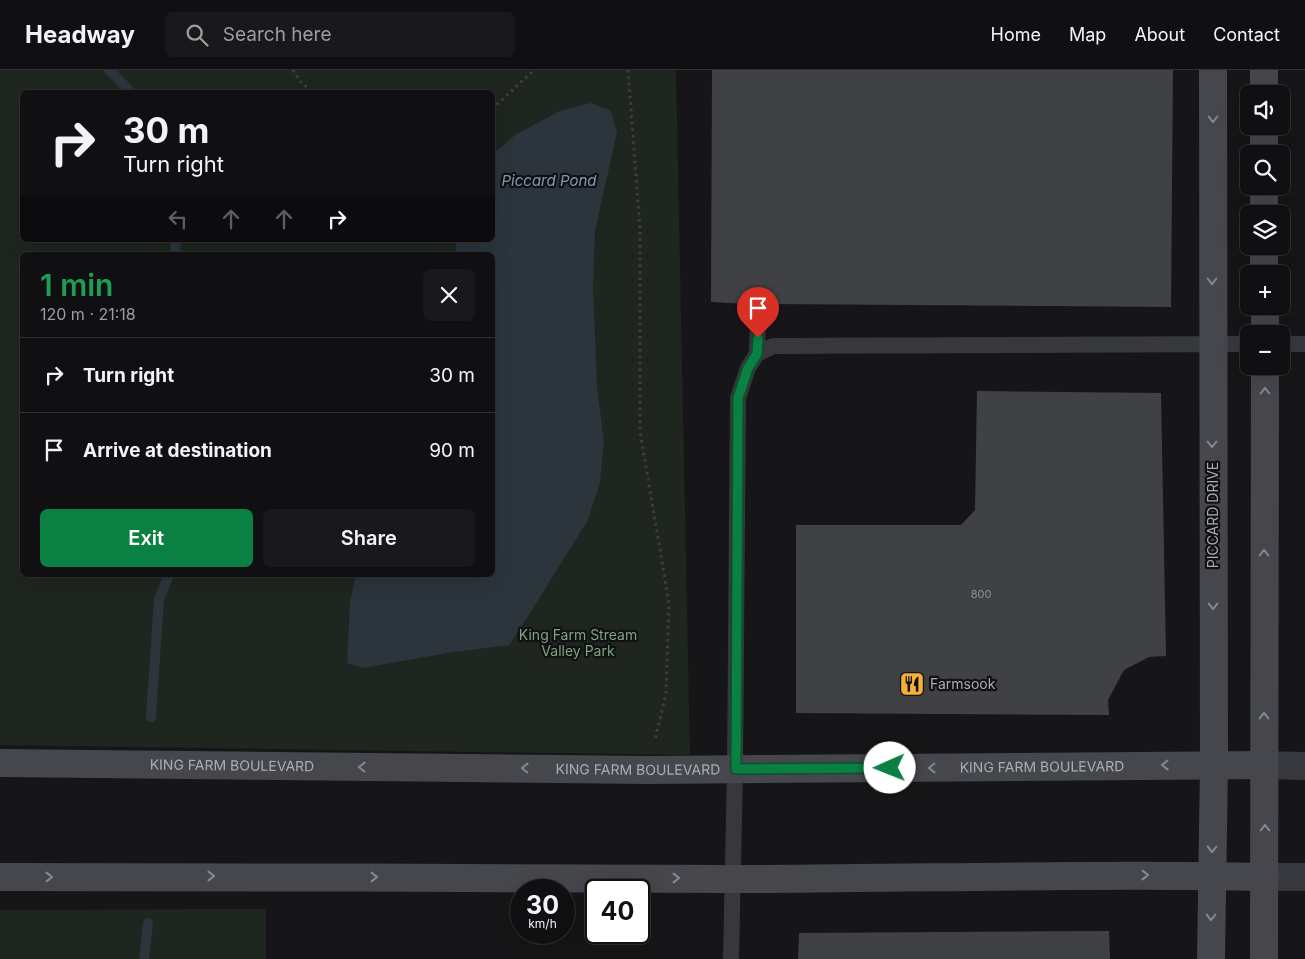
<!DOCTYPE html>
<html lang="en">
<head>
<meta charset="utf-8">
<style>
	:root { --surface:#101012; --page:#19191b; --text:#f1f3f6; --muted:#9c9d9f; --line:#303032; --accent:#0b8043 }
	body { margin:0; font-family:Inter,sans-serif; background:var(--page); color:var(--text); height:100vh; display:flex; flex-direction:column; font-size:19px; white-space:nowrap }
	* { box-sizing:border-box; margin:0 }
	p { font-size:16px; color:var(--muted) }
	.icon { flex:none; width:28px; height:28px; fill:none; stroke:currentColor; stroke-width:2; stroke-linecap:round; stroke-linejoin:round }
	.map { position:relative; flex:1; overflow:hidden }
	.sheet { position:absolute; left:20px; top:182px; width:475px; height:325px; display:flex; flex-direction:column; background:var(--surface); border-radius:8px; box-shadow:0 5px 20px #0002,0 0 0 1px var(--line) }
	.sheet>* { flex:none }
	.hud { position:absolute; left:20px; top:20px; width:475px; height:152px; border-radius:8px; box-shadow:0 5px 20px #0002,0 0 0 1px var(--line); background:#101012; color:var(--text); overflow:hidden }
	.controls { position:absolute; left:1240px; top:15px; display:grid; gap:10px }
	.controls a { display:grid; place-items:center; width:50px; height:50px; border-radius:8px; background:var(--surface); box-shadow:0 5px 20px #0002,0 0 0 1px var(--line); font-size:25px }
	.speed { position:absolute; left:510px; top:809px; display:flex; gap:10px; font-size:25px; font-weight:700; text-align:center }
	.speed>* { display:grid; place-content:center; width:65px; height:65px; border-radius:50%; background:var(--surface); box-shadow:0 5px 20px #0002,0 0 0 1px var(--line); line-height:1 }
	.speed small { font-size:12px; font-weight:400 }
	.speed .limit { border:2px solid #111; border-radius:8px; background:#fff; color:#111 }
	.pin { position:absolute; display:grid; place-items:center; width:42px; height:42px; color:#fff; margin:-51px -21px; border-radius:50% 50% 50% 0; rotate:-45deg; box-shadow:0 0 5px #0007 }
	.pin .icon { rotate:45deg }
	.me { position:absolute; width:55px; margin:-28px; rotate:269deg; stroke-linejoin:round; filter:drop-shadow(0 0 4px #0008) }
	.turn { display:flex; align-items:center; gap:18px; height:105px; padding:0 20px; font-size:22px }
	.turn .icon { width:65px; height:65px; stroke-width:2.5 }
	.turn b { display:block; font-size:35px; line-height:42px }
	.lanes { display:flex; align-items:center; height:48px; padding:0 20px; background:#0003; justify-content:center; gap:25px; direction:ltr }
	.lanes .off { opacity:.35 }
	.round { display:grid; place-items:center; flex:none; width:52px; height:52px; border-radius:8px; background:var(--page) }
	.head { display:flex; align-items:center; justify-content:space-between; height:85px; padding:0 20px }
	h1 { font-size:30px; font-weight:600; line-height:38px; color:#1e9e55 }
	.action { display:flex; gap:10px; margin-top:auto; padding:10px 20px }
	.action a { flex:1; height:58px; border-radius:8px; background:var(--accent); color:#fff; font-size:20px; font-weight:600; line-height:58px; text-align:center }
	.action a+a { background:var(--page); color:var(--text) }
	ul { padding:0; list-style:none }
	li { display:flex; align-items:center; gap:15px; height:75px; padding:0 20px; border-top:1px solid var(--line) }
	li div { flex:1 }
	li b { display:block; font-size:19px }
	li em { font-style:normal }
	header { display:flex; align-items:center; gap:30px; box-sizing:border-box; height:70px; padding:0 25px; background:var(--surface); border-bottom:1px solid var(--line) }
	header strong { font-size:24px }
	nav { display:flex; gap:28px; margin-inline-start:auto; font-size:18px }
	.search { width:350px; height:45px; background:var(--page); display:flex; align-items:center; gap:12px; box-sizing:border-box; padding:0 18px; border-radius:8px; color:var(--muted); font-size:19px }
	.map>svg:first-child { display:block }
	.green { fill:#1e261f; fill-rule:evenodd }
	.water { fill:#2c353c }
	.lines { fill:none; stroke-linecap:round; stroke-linejoin:round }
	.stream { stroke:#2c353c; stroke-width:10 }
	.building { fill:#404145 }
	.path { stroke:#3d3f44; stroke-width:3; stroke-dasharray:2.5 4; stroke-linecap:butt }
	.lane { stroke:#37383d; stroke-width:16 }
	.street { stroke:#37383d; stroke-width:28 }
	.secondary { stroke:#45474d; stroke-width:28 }
	.oneway { stroke:#858993 }
	.route-casing { stroke:#07532c; stroke-width:12 }
	.route { stroke:#0b8043; stroke-width:9 }
	.labels { text-anchor:middle; stroke-width:4.5; stroke-linejoin:round; paint-order:stroke }
	.number-label { font-size:11px; fill:#8e929b }
	.street-label { font-size:14px; fill:#a8adb8; stroke:#111113 }
	.park-label { font-size:14px; fill:#7fa381; stroke:#111113 }
	.poi-label { font-size:14px; fill:#a8adb8; stroke:#111113; text-anchor:start }
	.water-label { font-size:15px; font-style:italic; fill:#7f9bb3; stroke:#111113 }
</style>
</head>
<body>
<header>
<strong>Headway</strong>
<div class="search"><svg class="icon" aria-label="search" viewBox="0 0 24 24"><circle cx="10" cy="10" r="6"/><path d="M15 15l6 6"/></svg>Search here</div>
<nav><a>Home</a><a>Map</a><a>About</a><a>Contact</a></nav>
</header>
<div class="map">
<svg width="1305" height="889" viewBox="0 0 1305 889">
	<rect width="100%" height="100%" fill="#161618"/>
	<g class="green">
		<path d="M0,0H676L690,685L0,675ZM22,22H492V170H22ZM22,185H492V505H22Z"/>
		<polygon points="266,839 266,889 0,889 0,840"/>
	</g>
	<polygon class="water" points="591,33 611,41 617,62 595,161 593,218 597,317 604,371 600,412 588,450 525,551 509,575 453,582 363,598 347,593 350,532 356,505 492,505 492,185 456,185 456,170 492,170 493,84 515,65 560,41"/>
	<g class="lines">
		<g class="stream">
			<polyline points="109,0 131,22"/>
			<polyline points="175,185 176,170"/>
			<polyline points="151,647 159,529 169,505"/>
			<polyline points="144,889 148,853"/>
		</g>
	</g>
	<g class="building">
		<polygon points="712,0 1173,0 1171,237 768,234 764,226 758,224 750,228 748,234 711,232"/>
		<polygon points="977,321 1161,323 1166,586 1149,587 1124,600 1108,630 1109,645 796,643 796,455 961,455 975,440"/>
		<polygon points="1109,861 1110,889 798,889 799,863"/>
	</g>
	<g class="lines">
		<g class="path">
			<polyline points="293,0 300,11 312,22"/>
			<polyline points="628,0 640,159 640,361 669,533 666,623 655,670"/>
			<polyline points="492,39 534,0"/>
		</g>
		<g class="lane">
			<polyline points="1281,274 1305,274"/>
			<polyline points="757,284 758,234"/>
			<polyline points="731,889 735,699 738,328 748,298 757,284 773,276 1249,274"/>
		</g>
		<g class="street">
			<polyline points="1264,695 1305,696"/>
			<polyline points="1265,807 1305,807"/>
		</g>
		<g class="secondary">
			<polyline points="1264,0 1264,24"/>
			<polyline points="1264,56 1264,84"/>
			<polyline points="1264,116 1264,144"/>
			<polyline points="1264,176 1264,204"/>
			<polyline points="1265,236 1265,264"/>
			<path id="s1" d="M0,693L649,700L1264,695"/>
			<path d="M0,807C244,806 487,809 731,809C909,809 1087,803 1265,807"/>
			<polyline points="1211,889 1214,695 1213,0"/>
			<polyline points="1264,889 1265,296"/>
		</g>
	</g>
	<defs><path id="oneway-chevron" d="M-2-3.5L2.5 0L-2 3.5" fill="none" stroke-width="1.6" stroke-linecap="round" stroke-linejoin="round" transform="scale(1.25)"/></defs>
	<g class="oneway">
		<use href="#oneway-chevron" transform="translate(1213 49) rotate(90)"/>
		<use href="#oneway-chevron" transform="translate(1212 211) rotate(90)"/>
		<use href="#oneway-chevron" transform="translate(1265 321) rotate(-90)"/>
		<use href="#oneway-chevron" transform="translate(1212 374) rotate(90)"/>
		<use href="#oneway-chevron" transform="translate(1264 483) rotate(-90)"/>
		<use href="#oneway-chevron" transform="translate(1213 536) rotate(90)"/>
		<use href="#oneway-chevron" transform="translate(1264 646) rotate(-90)"/>
		<use href="#oneway-chevron" transform="translate(1165 695) rotate(179)"/>
		<use href="#oneway-chevron" transform="translate(362 697) rotate(-179)"/>
		<use href="#oneway-chevron" transform="translate(525 698) rotate(-179)"/>
		<use href="#oneway-chevron" transform="translate(932 698) rotate(179)"/>
		<use href="#oneway-chevron" transform="translate(1265 758) rotate(-90)"/>
		<use href="#oneway-chevron" transform="translate(1212 779) rotate(91)"/>
		<use href="#oneway-chevron" transform="translate(1145 805)"/>
		<use href="#oneway-chevron" transform="translate(211 806)"/>
		<use href="#oneway-chevron" transform="translate(49 807)"/>
		<use href="#oneway-chevron" transform="translate(374 807)"/>
		<use href="#oneway-chevron" transform="translate(676 808)"/>
		<use href="#oneway-chevron" transform="translate(1211 847) rotate(91)"/>
	</g>
	<g class="lines">
		<defs>
			<polyline id="route" points="758,268 757,284 748,298 738,328 736,699 890,698"/>
		</defs>
		<use href="#route" class="route-casing"/>
		<use href="#route" class="route"/>
	</g>
	<defs>
		<symbol id="restaurant-square" viewBox="-11 -11 22 22"><rect x="-9" y="-9" width="18" height="18" rx="4" fill="#f2b134" stroke="#111113"/><path d="M-5-6h1v4h1v-4h1v4h1v-4h1v5L-1.5 .5V6h-2V.5L-5-1ZM5-6V6H3V1.5H1.5Q1.5-4 5-6Z" fill="#111"/></symbol>
	</defs>
	<g fill-rule="evenodd">
		<use href="#restaurant-square" x="898" y="600" width="28" height="28"/>
	</g>
	<g class="labels">
		<g class="number-label">
			<text x="981" y="528">800</text>
		</g>
		<g class="street-label">
			<text transform="translate(1213 445) rotate(-90)" y="5">PICCARD DRIVE</text>
			<text dy="5" stroke="none"><textPath href="#s1" startOffset="232">KING FARM BOULEVARD</textPath></text>
			<text dy="5" stroke="none"><textPath href="#s1" startOffset="1042">KING FARM BOULEVARD</textPath></text>
			<text dy="5" stroke="none"><textPath href="#s1" startOffset="638">KING FARM BOULEVARD</textPath></text>
		</g>
		<g class="park-label">
			<text x="578" y="570">King Farm Stream<tspan x="578" dy="16">Valley Park</tspan></text>
		</g>
		<g class="poi-label">
			<text x="930" y="619">Farmsook</text>
		</g>
		<g class="water-label">
			<text x="549" y="116">Piccard Pond</text>
		</g>
	</g>
</svg>
<div class="controls">
<a><svg class="icon" aria-label="sound" viewBox="0 0 24 24"><path d="M4 9h4l5-4v14l-5-4H4zM17 9q2 3 0 6"/></svg></a>
<a><svg class="icon" aria-label="search" viewBox="0 0 24 24"><circle cx="10" cy="10" r="6"/><path d="M15 15l6 6"/></svg></a>
<a><svg class="icon" aria-label="layers" viewBox="0 0 24 24"><path d="M12 4l9 5-9 5-9-5zM3 14l9 5 9-5"/></svg></a>
<a>+</a>
<a>−</a>
</div>
<div class="speed"><div>30<small>km/h</small></div><div class="limit">40</div></div>
<div class="pin" style="left:758px;top:268px;background:#d93025"><svg class="icon" aria-label="arrive" viewBox="0 0 24 24"><path d="M6 21V4h12l-3 4 3 4H6"/></svg></div>
<svg class="me" style="left:890px;top:698px" viewBox="-20 -20 40 40"><circle r="19" fill="#fff"/><path d="M0-13L10 11 0 6-10 11z" fill="#0b8043"/></svg>
<div class="hud">
<div class="turn"><svg class="icon" aria-label="right" viewBox="0 0 24 24"><path d="M7 20v-9h11M14 6l5 5-5 5"/></svg><div><b>30 m</b>Turn right</div></div>
<div class="lanes"><svg class="icon off" aria-label="left" viewBox="0 0 24 24"><path d="M17 20v-9H6M10 6l-5 5 5 5"/></svg><svg class="icon off" aria-label="ahead" viewBox="0 0 24 24"><path d="M12 20V5M6 11l6-6 6 6"/></svg><svg class="icon off" aria-label="ahead" viewBox="0 0 24 24"><path d="M12 20V5M6 11l6-6 6 6"/></svg><svg class="icon" aria-label="right" viewBox="0 0 24 24"><path d="M7 20v-9h11M14 6l5 5-5 5"/></svg></div>
</div>
<section class="sheet">
<div class="head"><div><h1>1 min</h1><p>120 m · 21:18</p></div><a class="round"><svg class="icon" aria-label="close" viewBox="0 0 24 24"><path d="M6 6l12 12M18 6L6 18"/></svg></a></div>
<ul>
<li><svg class="icon" aria-label="right" viewBox="0 0 24 24"><path d="M7 20v-9h11M14 6l5 5-5 5"/></svg><div><b>Turn right</b></div><em>30 m</em></li>
<li><svg class="icon" aria-label="arrive" viewBox="0 0 24 24"><path d="M6 21V4h12l-3 4 3 4H6"/></svg><div><b>Arrive at destination</b></div><em>90 m</em></li>
</ul>
<div class="action"><a>Exit</a><a>Share</a></div>
</section>
</div>
</body>
</html>
